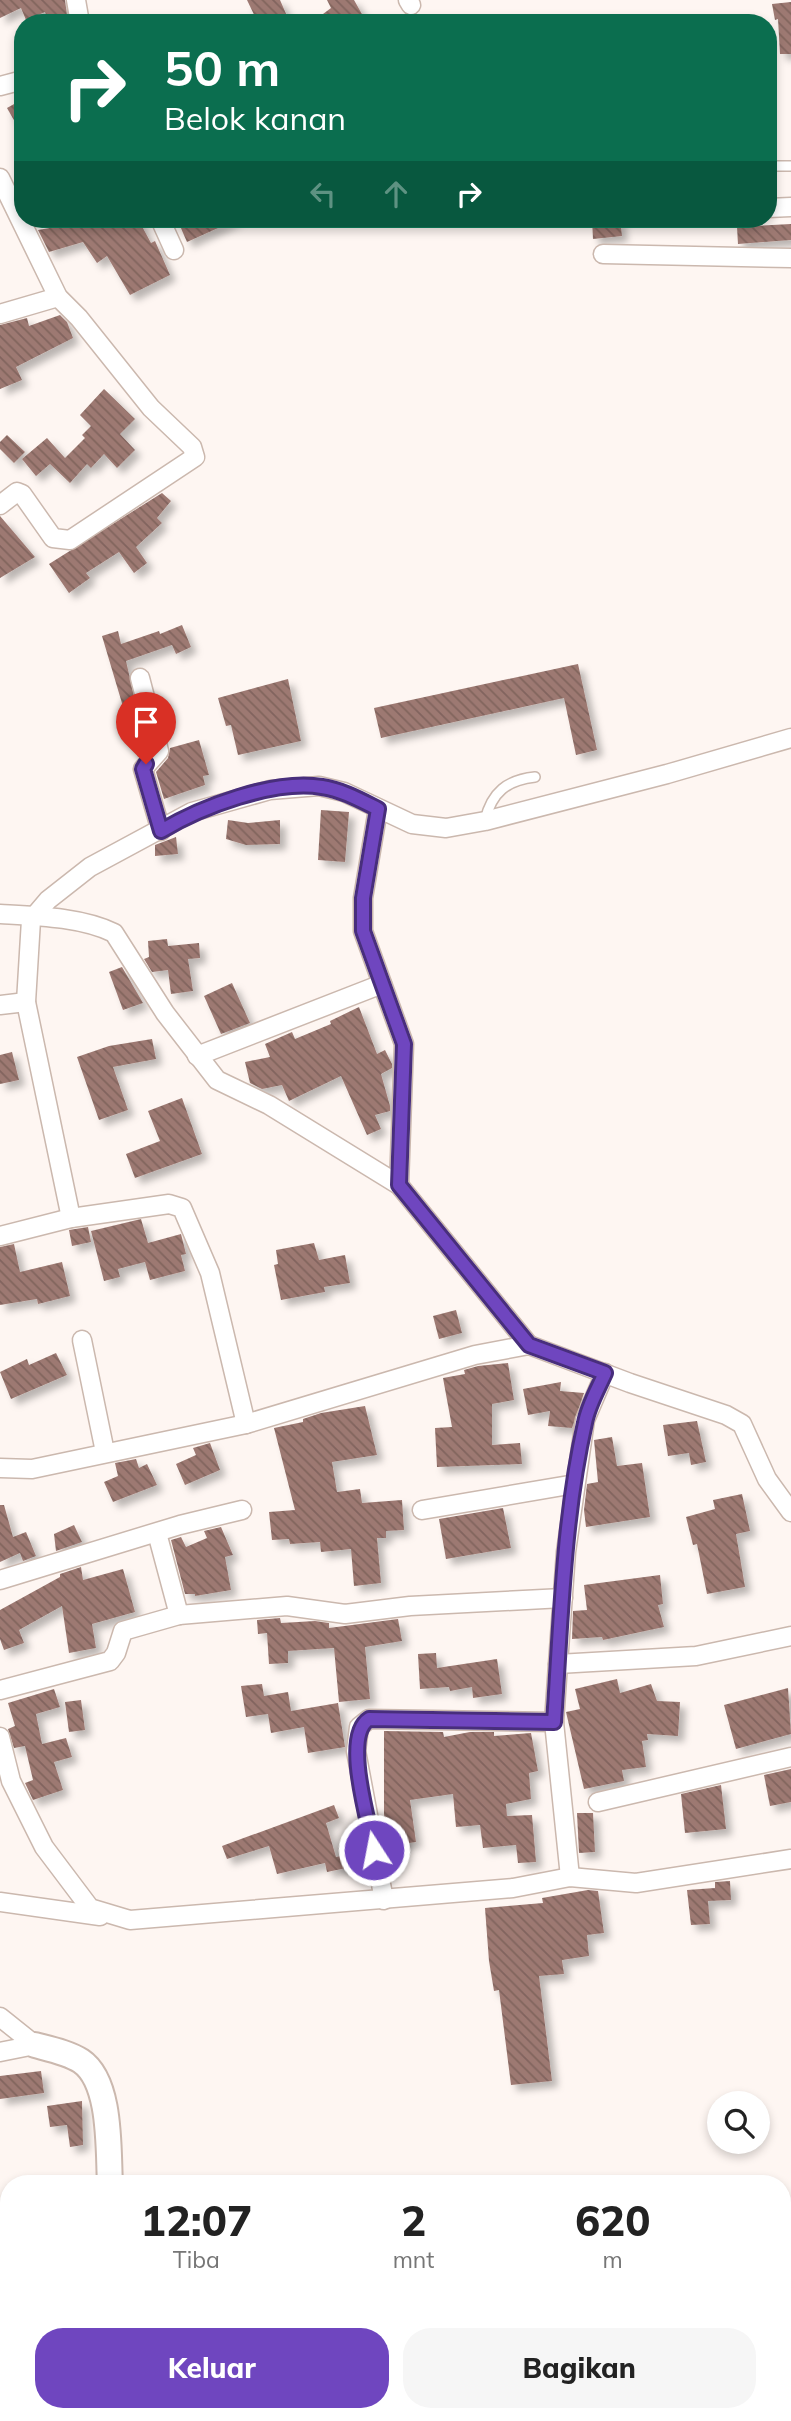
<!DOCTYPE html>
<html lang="id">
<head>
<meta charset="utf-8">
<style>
	:root { --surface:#fff; --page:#f6f6f6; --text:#222; --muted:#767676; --accent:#6f46bf }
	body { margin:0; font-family:Mulish,sans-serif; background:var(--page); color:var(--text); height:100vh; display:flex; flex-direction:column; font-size:26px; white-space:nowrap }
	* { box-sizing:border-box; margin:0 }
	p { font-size:23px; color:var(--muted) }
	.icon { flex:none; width:38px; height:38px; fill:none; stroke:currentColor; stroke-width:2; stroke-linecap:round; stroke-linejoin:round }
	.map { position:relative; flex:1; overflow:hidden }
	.details { position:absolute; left:0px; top:2175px; width:791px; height:247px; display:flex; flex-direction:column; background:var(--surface); border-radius:28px 28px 0 0; box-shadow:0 4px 10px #0003 }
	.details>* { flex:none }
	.banner { position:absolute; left:14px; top:14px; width:763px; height:214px; border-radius:28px; box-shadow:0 4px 10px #0003; background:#0b6e4f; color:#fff; overflow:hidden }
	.fabs { position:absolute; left:707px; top:2091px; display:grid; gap:14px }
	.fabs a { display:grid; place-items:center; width:63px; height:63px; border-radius:50%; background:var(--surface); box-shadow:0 4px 10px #0003; font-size:35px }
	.pin { position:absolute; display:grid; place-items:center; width:60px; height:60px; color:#fff; margin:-72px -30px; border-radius:50% 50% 50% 0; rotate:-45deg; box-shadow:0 0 7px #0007 }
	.pin .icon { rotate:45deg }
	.me { position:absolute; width:77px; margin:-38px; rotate:349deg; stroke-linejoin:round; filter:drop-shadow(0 0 5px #0008) }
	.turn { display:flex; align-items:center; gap:24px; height:147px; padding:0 35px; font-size:32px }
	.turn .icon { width:91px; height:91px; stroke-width:2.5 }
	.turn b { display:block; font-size:49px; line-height:60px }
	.lanes { display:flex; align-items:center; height:66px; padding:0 35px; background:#0003; justify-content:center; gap:35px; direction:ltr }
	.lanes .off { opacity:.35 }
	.eta { display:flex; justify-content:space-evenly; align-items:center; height:119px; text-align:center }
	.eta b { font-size:42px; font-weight:800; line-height:49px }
	.cta { display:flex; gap:14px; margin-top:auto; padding:14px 35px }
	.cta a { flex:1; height:80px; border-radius:28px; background:var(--accent); color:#fff; font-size:28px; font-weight:800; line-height:80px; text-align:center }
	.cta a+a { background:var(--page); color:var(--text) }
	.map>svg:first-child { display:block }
	.building { fill:url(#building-back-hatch); filter:url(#shadow) }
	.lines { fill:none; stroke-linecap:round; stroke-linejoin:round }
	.lane-casing { stroke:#cbb8ae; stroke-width:12 }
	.street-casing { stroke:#cbb8ae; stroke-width:21 }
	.secondary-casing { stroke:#cbb8ae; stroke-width:28 }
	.lane { stroke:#fff; stroke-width:9 }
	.street { stroke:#fff; stroke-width:18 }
	.secondary { stroke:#fff; stroke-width:24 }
	.route-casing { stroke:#482e7c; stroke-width:18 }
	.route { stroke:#6f46bf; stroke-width:12 }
</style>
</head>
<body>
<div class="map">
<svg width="791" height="2421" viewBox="0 0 791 2421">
	<defs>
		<pattern id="building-back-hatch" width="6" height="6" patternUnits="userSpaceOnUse" patternTransform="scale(1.75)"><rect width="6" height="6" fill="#9d7972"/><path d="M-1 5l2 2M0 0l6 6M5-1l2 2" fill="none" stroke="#81645e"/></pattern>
		<filter id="shadow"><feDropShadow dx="6" dy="6" stdDeviation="3.5" flood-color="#0004"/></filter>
	</defs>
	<rect width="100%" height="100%" fill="#fef6f2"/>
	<g class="building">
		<polygon points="0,0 65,0 68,23 49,23 45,12 26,20 21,8 0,18"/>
		<polygon points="247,0 280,0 287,16 272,23 258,23"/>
		<polygon points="327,0 354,0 367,23 328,23 323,14 331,8"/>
		<polygon points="791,2 791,54 780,54 778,19 775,20 772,4"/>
		<polygon points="23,99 23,136 7,108"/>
		<polygon points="55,219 138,219 151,243 155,241 170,275 130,295 107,256 97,263 83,242 49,252 38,230 61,226"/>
		<polygon points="177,219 238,219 187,242"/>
		<polygon points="592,219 620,219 622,236 593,239"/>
		<polygon points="791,224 791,240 738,244 737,227"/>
		<polygon points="60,315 67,322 73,338 16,367 22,380 0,389 0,325 27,318 29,326"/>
		<polygon points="104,389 135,419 120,434 135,450 117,468 104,454 91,468 87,464 70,483 50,464 36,476 22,459 47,438 65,458 85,438 82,435 91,426 80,415"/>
		<polygon points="7,435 25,452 14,463 0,449 0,442"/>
		<polygon points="162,493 171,501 157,518 162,523 136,547 147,563 134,573 119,552 86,573 90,578 69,593 49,564"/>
		<polygon points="0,516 35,557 0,578"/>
		<polygon points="182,625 191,647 176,654 172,645 126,661 146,748 138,757 102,636 118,631 121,644 159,631 160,634"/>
		<polygon points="578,664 597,750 576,755 564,698 381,738 374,708"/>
		<polygon points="288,679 301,741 238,755 231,725 226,726 218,698"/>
		<polygon points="199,740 209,775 203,776 205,785 164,799 156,772 168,758 170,748"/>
		<polygon points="321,810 349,812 345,862 318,860"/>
		<polygon points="228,820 248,823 280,820 280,844 246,845 226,839"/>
		<polygon points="176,837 178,854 155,856 155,845"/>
		<polygon points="167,939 168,946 199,943 200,958 188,959 193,991 171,994 168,970 152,972 144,959 149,957 148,941"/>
		<polygon points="122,967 143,1003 123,1010 109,972"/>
		<polygon points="232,983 250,1023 221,1034 204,996"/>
		<polygon points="359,1007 377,1054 385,1050 392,1064 392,1068 381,1074 390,1106 390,1111 375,1115 381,1129 367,1135 341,1076 289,1101 282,1085 262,1089 250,1083 245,1062 270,1057 265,1044 292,1032 295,1039 331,1024 330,1021"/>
		<polygon points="152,1039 156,1059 113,1067 128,1110 99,1120 77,1057 109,1046"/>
		<polygon points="12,1052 19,1080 0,1084 0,1055"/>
		<polygon points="182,1098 202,1154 135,1178 126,1154 160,1141 148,1111"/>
		<polygon points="141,1219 148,1243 181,1234 186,1254 181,1255 185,1271 150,1280 145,1262 118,1269 120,1277 104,1281 91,1231"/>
		<polygon points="88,1227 91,1242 72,1246 69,1230"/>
		<polygon points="314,1243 319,1260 345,1255 350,1283 324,1287 325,1292 281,1300 274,1265 278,1264 276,1250"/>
		<polygon points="14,1244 20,1272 62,1262 70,1296 38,1304 37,1299 0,1305 0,1247"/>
		<polygon points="456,1310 462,1333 439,1339 433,1316"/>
		<polygon points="56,1353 67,1375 11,1399 0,1372 27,1359 29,1365"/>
		<polygon points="508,1363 514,1400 492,1404 492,1445 520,1443 522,1464 437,1467 435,1428 452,1427 443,1378 465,1374 464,1370 478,1366"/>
		<polygon points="561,1382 560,1391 584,1393 572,1428 548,1426 550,1411 528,1415 523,1389"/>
		<polygon points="365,1406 377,1455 332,1462 337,1492 360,1489 362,1503 402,1500 404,1530 386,1531 386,1538 377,1538 381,1583 354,1586 351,1549 321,1552 320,1542 290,1544 289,1539 272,1540 269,1512 295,1510 274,1428 303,1422 303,1419 321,1413"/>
		<polygon points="697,1421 706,1462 691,1465 689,1453 668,1456 663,1425"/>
		<polygon points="612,1437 617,1466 642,1463 650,1517 586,1527 584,1510 587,1484 598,1482 594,1440"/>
		<polygon points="210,1443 220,1470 185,1485 176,1464 196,1455 193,1448"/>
		<polygon points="136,1459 139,1468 147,1464 157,1485 113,1502 104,1482 118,1476 115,1463"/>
		<polygon points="742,1494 750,1531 736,1534 745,1587 707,1594 697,1544 693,1545 686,1517 715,1509 713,1500"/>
		<polygon points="0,1505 4,1505 13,1537 26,1532 36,1556 23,1561 20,1553 0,1562"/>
		<polygon points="503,1508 511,1548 446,1559 439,1519"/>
		<polygon points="74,1525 82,1542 56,1551 54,1534"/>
		<polygon points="221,1527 233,1555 225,1557 231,1590 195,1596 195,1594 185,1594 171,1540 181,1537 186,1547 207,1538 204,1531"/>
		<polygon points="81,1567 83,1580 123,1569 135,1612 92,1624 96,1648 69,1653 62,1606 19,1630 24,1643 4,1650 0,1639 0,1610 60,1577 60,1574"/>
		<polygon points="660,1575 663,1604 658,1605 664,1627 603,1640 602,1637 572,1639 573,1611 587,1610 584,1585"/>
		<polygon points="280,1618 281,1623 315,1621 329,1623 329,1628 398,1619 402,1641 365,1647 370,1699 339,1702 334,1648 288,1651 288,1663 269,1664 267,1633 258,1634 257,1620"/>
		<polygon points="436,1653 437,1668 497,1659 502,1694 473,1698 472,1687 450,1691 449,1687 420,1689 418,1654"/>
		<polygon points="617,1679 620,1693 651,1684 657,1701 680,1702 678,1736 647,1734 648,1740 642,1741 646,1767 622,1770 624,1781 584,1789 566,1712 580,1709 575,1689"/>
		<polygon points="262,1684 264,1696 288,1692 291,1711 338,1703 345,1747 308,1753 304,1727 271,1733 268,1714 246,1717 241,1686"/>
		<polygon points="788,1688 791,1734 736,1749 724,1705"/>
		<polygon points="54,1689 60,1707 36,1714 42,1744 66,1738 72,1757 54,1762 63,1790 33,1800 25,1783 33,1780 25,1746 14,1748 8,1729 15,1726 8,1703"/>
		<polygon points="81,1700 85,1730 69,1732 65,1702"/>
		<polygon points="384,1731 443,1732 444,1737 470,1732 494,1732 494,1736 531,1733 538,1771 529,1773 531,1799 506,1804 507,1816 532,1815 536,1862 518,1863 516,1845 483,1848 480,1825 456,1827 453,1794 410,1800 416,1842 388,1846 384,1814"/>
		<polygon points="791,1769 791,1802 770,1806 764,1775"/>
		<polygon points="721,1785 726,1829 685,1833 681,1794"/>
		<polygon points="334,1805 339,1818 326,1823 336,1857 363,1852 366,1864 327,1872 325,1863 277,1874 269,1846 227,1859 222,1846"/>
		<polygon points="577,1813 593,1813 595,1852 579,1853"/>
		<polygon points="730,1881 731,1900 708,1901 710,1924 691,1925 687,1890 715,1888 715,1882"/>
		<polygon points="588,1890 598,1891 604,1933 587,1935 589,1956 562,1960 564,1974 539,1976 552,2081 511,2085 499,1990 494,1991 489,1961 485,1908 543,1903 542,1898"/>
		<polygon points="41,2071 44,2093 0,2099 0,2076"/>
		<polygon points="82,2101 83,2145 70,2147 67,2125 50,2127 47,2106"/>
	</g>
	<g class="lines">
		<defs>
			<g id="lane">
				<polyline points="768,166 791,166"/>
				<path d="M485,820C492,792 507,780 535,777"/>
			</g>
			<g id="street">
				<polyline points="76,0 80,23"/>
				<polyline points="408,0 411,5"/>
				<polyline points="0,86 23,80"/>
				<polyline points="0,178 58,297 79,318 151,408 192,447 195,457 70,540 53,538 22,494 17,492 0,505"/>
				<polyline points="768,208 791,207"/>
				<polyline points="160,219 174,250"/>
				<polyline points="603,254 791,258"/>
				<polyline points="0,314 58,297"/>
				<polyline points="140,678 159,751 143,769 161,831"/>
				<polyline points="378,809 363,898 363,931 404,1044 399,1185"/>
				<path d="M0,914C36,916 81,917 114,933L165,1013L217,1080L269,1105L399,1185L529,1345"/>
				<polyline points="0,1005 26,1002"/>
				<polyline points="197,1056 382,984"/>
				<polyline points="71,1218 26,1002 31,920 48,900 90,867 192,812 270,790 319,786 344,792 412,824 446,828 485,821 667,774 791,738"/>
				<polyline points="0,1236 71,1218 169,1204 182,1208 210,1273 246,1424"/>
				<polyline points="82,1340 105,1452"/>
				<polyline points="0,1468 32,1469 246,1424 475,1355 529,1345 630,1383 726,1415 742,1424 767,1479 791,1512"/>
				<polyline points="422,1510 575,1484"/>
				<polyline points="157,1533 179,1615"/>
				<polyline points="0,1580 180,1525 242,1510"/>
				<polyline points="558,1664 696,1656 791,1636"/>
				<polyline points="0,1690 110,1661 116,1653 123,1631 179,1615 287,1606 345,1614 410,1606 563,1598"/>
				<polyline points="0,1737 11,1781 44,1847 90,1908 130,1920 513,1888 570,1877 636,1883 791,1859"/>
				<polyline points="598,1802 791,1757"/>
				<polyline points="570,1877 554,1722 558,1664 566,1552 585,1420 605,1373"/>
				<polyline points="384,1900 356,1751 359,1727 369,1719 554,1722"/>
				<polyline points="0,1902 100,1916"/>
				<polyline points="0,2017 35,2045"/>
				<polyline points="0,2052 35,2045"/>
				<polyline points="0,2361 9,2358"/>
			</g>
			<g id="secondary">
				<path d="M35,2045C50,2049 69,2053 81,2061C112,2082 108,2151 110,2184"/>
				<polyline points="139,2413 141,2421"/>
			</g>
		</defs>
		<use href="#lane" class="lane-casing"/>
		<use href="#street" class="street-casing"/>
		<use href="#secondary" class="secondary-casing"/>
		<use href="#lane" class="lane"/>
		<use href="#street" class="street"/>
		<use href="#secondary" class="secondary"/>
	</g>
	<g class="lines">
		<defs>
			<path id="route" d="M146,764L143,769L161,831C201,807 274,779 322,787C342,790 360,800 378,809L363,898V931L404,1044L399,1185L529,1345L605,1373C598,1389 588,1406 585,1423C563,1520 561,1623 554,1722L369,1719C342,1736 369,1822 374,1850"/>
		</defs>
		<use href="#route" class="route-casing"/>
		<use href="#route" class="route"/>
	</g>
</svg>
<div class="fabs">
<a><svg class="icon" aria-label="search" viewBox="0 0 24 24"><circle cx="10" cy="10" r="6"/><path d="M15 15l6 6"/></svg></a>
</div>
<div class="pin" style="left:146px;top:764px;background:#d93025"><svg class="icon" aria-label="arrive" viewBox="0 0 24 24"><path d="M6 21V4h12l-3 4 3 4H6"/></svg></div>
<svg class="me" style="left:374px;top:1850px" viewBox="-20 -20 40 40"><circle r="17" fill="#6f46bf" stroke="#fff" stroke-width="3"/><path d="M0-11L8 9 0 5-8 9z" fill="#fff"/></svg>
<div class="banner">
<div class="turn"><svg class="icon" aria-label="right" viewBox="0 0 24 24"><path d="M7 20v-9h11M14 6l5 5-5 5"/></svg><div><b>50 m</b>Belok kanan</div></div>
<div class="lanes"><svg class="icon off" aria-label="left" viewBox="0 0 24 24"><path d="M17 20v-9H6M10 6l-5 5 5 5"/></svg><svg class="icon off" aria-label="ahead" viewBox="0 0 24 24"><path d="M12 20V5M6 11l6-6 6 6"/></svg><svg class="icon" aria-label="right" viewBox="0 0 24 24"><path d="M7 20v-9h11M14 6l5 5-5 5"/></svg></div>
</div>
<section class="details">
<div class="eta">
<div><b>12:07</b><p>Tiba</p></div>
<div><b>2</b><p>mnt</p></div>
<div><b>620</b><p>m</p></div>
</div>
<div class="cta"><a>Keluar</a><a>Bagikan</a></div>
</section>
</div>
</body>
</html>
